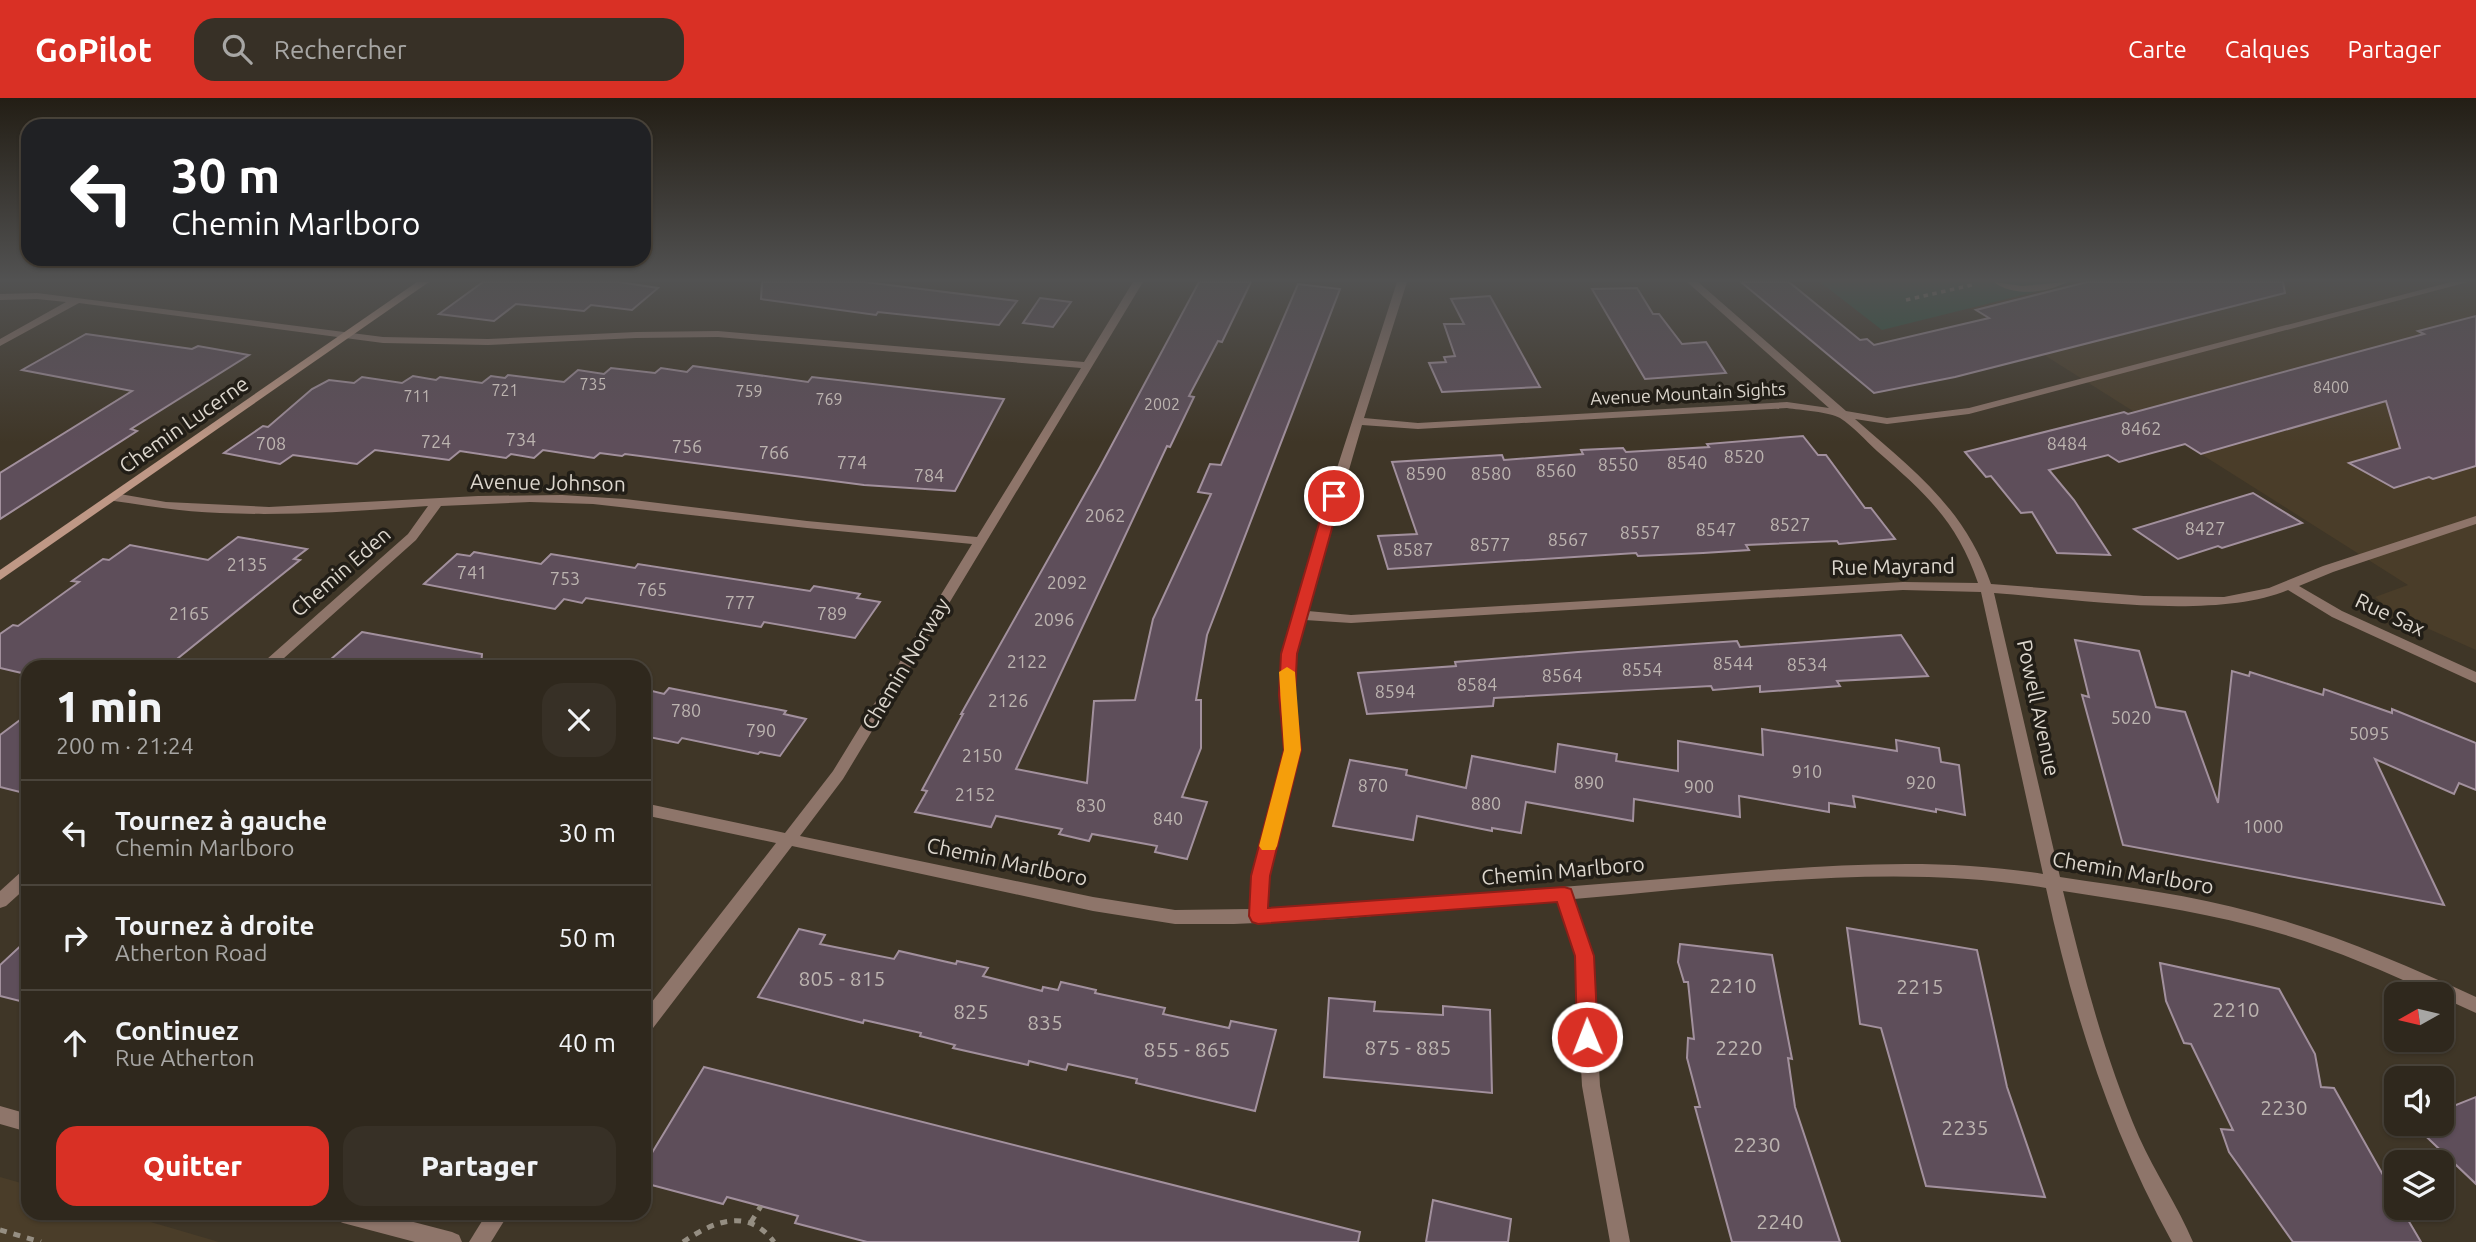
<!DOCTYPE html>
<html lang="fr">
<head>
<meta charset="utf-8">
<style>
	:root { --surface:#2f281d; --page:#373026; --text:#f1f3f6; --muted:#a7a6a4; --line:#4a443b; --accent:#d93025 }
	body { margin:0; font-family:Ubuntu,sans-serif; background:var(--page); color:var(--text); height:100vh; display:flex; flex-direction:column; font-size:26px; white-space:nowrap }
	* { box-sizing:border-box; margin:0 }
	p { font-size:23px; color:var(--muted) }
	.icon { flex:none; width:38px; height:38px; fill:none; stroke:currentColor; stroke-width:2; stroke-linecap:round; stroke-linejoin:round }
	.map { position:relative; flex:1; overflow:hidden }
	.side { position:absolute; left:21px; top:562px; width:630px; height:560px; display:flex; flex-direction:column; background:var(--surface); border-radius:21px; box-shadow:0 2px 5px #0004,0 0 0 2px var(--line) }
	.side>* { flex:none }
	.top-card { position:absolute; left:21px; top:21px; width:630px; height:147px; border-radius:21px; box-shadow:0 2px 5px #0004,0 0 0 2px var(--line); background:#202124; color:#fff; overflow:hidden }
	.needle { width:46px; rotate:262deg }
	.controls { position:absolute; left:2384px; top:884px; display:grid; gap:14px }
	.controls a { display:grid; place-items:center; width:70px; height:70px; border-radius:14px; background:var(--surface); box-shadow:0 2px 5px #0004,0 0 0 2px var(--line); font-size:35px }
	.pin { position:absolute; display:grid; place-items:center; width:60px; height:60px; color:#fff; margin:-30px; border:4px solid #fff; border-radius:50%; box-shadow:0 2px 7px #0007 }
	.me { position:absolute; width:77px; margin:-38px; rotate:359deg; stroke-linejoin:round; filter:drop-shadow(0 0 5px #0008) }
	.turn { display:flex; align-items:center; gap:24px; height:147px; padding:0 35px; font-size:32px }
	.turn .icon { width:91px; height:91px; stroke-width:2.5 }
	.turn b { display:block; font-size:49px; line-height:60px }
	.round { display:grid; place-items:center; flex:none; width:74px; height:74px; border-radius:21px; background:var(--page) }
	.summary { display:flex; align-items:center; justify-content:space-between; height:119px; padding:0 35px }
	h1 { font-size:42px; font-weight:800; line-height:52px }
	.cta { display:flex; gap:14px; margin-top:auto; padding:14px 35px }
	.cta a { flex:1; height:80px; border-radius:21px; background:var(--accent); color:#fff; font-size:28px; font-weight:800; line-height:80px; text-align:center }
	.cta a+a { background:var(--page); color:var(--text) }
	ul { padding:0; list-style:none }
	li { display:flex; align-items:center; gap:21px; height:105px; padding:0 35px; border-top:2px solid var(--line) }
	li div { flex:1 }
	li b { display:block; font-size:26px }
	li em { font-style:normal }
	header { display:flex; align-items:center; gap:42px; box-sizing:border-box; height:98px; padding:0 35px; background:var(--accent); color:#fff }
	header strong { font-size:33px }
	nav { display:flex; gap:38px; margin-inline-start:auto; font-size:24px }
	.search { width:490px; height:63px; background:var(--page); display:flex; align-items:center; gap:18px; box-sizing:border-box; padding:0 24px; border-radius:21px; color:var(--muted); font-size:26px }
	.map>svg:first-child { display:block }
	.built { fill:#4a3d29 }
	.green { fill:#27523c }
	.building { fill:#5e4e5a; stroke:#a2909d; stroke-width:2 }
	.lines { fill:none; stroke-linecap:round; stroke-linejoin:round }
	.path-far1 { stroke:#958e82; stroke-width:3.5; stroke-dasharray:4.5 4.5; stroke-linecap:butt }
	.path { stroke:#958e82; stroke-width:5; stroke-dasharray:7 7; stroke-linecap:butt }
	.lane { fill:#8e756a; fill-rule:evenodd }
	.street { fill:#8e756a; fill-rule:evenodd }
	.secondary { fill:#bf9886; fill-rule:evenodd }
	.route { fill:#d93025; stroke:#8d1f18; stroke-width:2 }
	.slow { fill:#f59e0b }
	.labels { text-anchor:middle; stroke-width:7; stroke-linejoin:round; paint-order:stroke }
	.far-number-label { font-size:16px; fill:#bcb4b0 }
	.far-street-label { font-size:18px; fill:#dcd6cd; stroke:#221e17 }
	.number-label { font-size:18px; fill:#bcb4b0 }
	.street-label { font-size:21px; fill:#dcd6cd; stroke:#221e17 }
	.near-number-label { font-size:21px; fill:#bcb4b0 }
</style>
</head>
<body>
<header>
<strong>GoPilot</strong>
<div class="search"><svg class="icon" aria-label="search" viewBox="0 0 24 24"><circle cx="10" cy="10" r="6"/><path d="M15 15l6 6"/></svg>Rechercher</div>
<nav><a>Carte</a><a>Calques</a><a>Partager</a></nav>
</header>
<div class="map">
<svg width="2476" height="1144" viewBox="0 0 2476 1144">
	<rect width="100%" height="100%" fill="#3f3627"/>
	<g class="built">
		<polygon points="2075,184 2476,184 2476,552 2393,515 2375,499 2408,487 1970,210"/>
		<polygon points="0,1079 28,1087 28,1115 120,1115 219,1144 0,1144"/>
	</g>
	<polygon class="green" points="1820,184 2075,184 1882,232"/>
	<g class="building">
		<polygon points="483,184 619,184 658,190 632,212 591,207 584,213 516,206 494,223 439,216"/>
		<polygon points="762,184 865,184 1017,203 999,227 878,214 876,217 761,201"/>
		<polygon points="1199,184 1251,184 1222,244 1218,243 1189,298 1194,299 1170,349 1167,348 1016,671 1087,685 1094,603 1135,602 1153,521 1211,396 1198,394 1210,366 1221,367 1298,186 1340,191 1207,537 1196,602 1201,602 1201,650 1182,699 1207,704 1187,761 1155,754 1157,748 1092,736 1089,743 1059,736 1062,731 996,718 991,729 915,714 927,693 922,692 963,616 961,616 1100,369"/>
		<polygon points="1741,184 1789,184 1860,242 1867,241 1874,247 1989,220 1976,212 2087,184 2283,184 2285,195 1955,279 1874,295"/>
		<polygon points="1637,190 1653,216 1659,216 1682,246 1706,244 1726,275 1645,281 1592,191"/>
		<polygon points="1490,198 1540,289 1442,294 1429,265 1446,264 1444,259 1455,258 1444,226 1464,226 1451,201"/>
		<polygon points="1040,200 1071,204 1053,229 1023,225"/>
		<polygon points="2476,218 2476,368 2433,381 2429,379 2394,390 2349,365 2400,350 2386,303 2201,356 2185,346 2119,364 2108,357 2049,372 2074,402 2110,457 2057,455 2032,414 2021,415 1991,378 1986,379 1965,354 2124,314 2128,316 2424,236 2418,233"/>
		<polygon points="86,236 192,251 198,248 249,257 131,331 137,333 0,421 0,375 132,293 22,272"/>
		<polygon points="693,268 808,284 812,279 1004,301 955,393 864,387 625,356 622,358 600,355 594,360 543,352 534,360 511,356 506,360 460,353 449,362 375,352 357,366 293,357 280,366 224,355 263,328 268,329 312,291 329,282 354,285 362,279 402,285 413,278 436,282 440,279 482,285 491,278 505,280 508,277 564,284 578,272 604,276 611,270 655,275 661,270 687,274"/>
		<polygon points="1803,338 1818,357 1826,357 1865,410 1871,410 1895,441 1839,446 1837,443 1746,447 1749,452 1703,455 1638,458 1636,455 1388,471 1378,438 1417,436 1392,364 1502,357 1504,362 1583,356 1581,352 1623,350 1626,354 1709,349 1707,346"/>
		<polygon points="2253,395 2302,425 2222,450 2218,448 2178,461 2134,431"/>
		<polygon points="238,439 307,451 294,461 300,462 167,569 28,569 26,576 0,570 0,536 13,527 18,528 79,484 72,483 103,461 109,462 130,447 208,462"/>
		<polygon points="474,454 541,466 551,456 635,470 638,466 810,493 814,488 860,496 857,500 880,504 855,540 764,524 761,529 586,500 582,505 564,501 555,511 424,486 457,456 470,458"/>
		<polygon points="362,534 482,556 481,569 322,569"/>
		<polygon points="1901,537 1928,578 1837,583 1840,588 1760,594 1760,588 1713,592 1711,588 1494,600 1493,608 1367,616 1358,575 1456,568 1455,564 1578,554 1737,543 1740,549"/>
		<polygon points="2075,542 2139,553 2156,609 2185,614 2218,705 2232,573 2249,578 2250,574 2323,597 2324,591 2392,615 2392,611 2476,645 2476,692 2459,685 2454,696 2375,661 2444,807 2123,747 2082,597 2089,599"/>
		<polygon points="669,590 786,613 784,616 806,621 780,658 760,654 758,656 682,640 678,645 644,638 644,591 664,596"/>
		<polygon points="28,616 28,696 0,689 0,637"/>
		<polygon points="1762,631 1897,653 1896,642 1939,650 1941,664 1959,667 1965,717 1936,711 1936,714 1853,698 1855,709 1829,705 1829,714 1739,698 1740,719 1634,701 1633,723 1526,704 1521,735 1492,730 1492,733 1417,718 1413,742 1333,728 1350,662 1407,672 1406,677 1466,690 1472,658 1555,674 1558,646 1617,656 1616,663 1678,673 1678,643 1763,657"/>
		<polygon points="1847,830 1977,852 2007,989 2045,1099 1926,1088 1881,930 1860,926"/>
		<polygon points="799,831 825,837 820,846 894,861 899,853 956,866 957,863 988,870 983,878 1042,893 1043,889 1058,892 1061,884 1096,892 1095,895 1165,910 1163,916 1229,930 1231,923 1276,932 1255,1013 1136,985 1137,981 1068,966 1066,972 1029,963 1028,967 953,950 955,947 920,938 921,935 864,922 863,925 758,899"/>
		<polygon points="28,841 28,905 0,898 0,867"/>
		<polygon points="1680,846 1772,857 1792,961 1788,960 1795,1009 1840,1144 1732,1144 1695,1009 1700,1009 1687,960 1688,940 1694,941 1688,884 1684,884 1678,864"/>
		<polygon points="2160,865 2279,891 2315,956 2321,989 2334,990 2396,1100 2396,1110 2401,1110 2421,1144 2293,1144 2229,1054 2221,1031 2233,1032 2191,946 2184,945 2166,903"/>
		<polygon points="1329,900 1375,904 1374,913 1443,917 1443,908 1490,912 1492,995 1324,979"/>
		<polygon points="704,969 1360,1134 1358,1144 867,1144 795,1125 798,1118 727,1099 723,1106 644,1085 644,1068"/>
		<polygon points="2476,999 2476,1086 2413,1026 2441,1026 2441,1013"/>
		<polygon points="1433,1102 1511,1121 1508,1144 1426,1144"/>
	</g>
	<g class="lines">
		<polyline class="path-far1" points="1906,202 1976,186"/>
		<g class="path">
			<polyline points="751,1124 761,1108"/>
			<polyline points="0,1132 41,1144"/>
			<path d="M683,1144C714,1123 748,1109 774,1144"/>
		</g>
		<path class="lane" d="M1994,184L2022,188L2067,184C2047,195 2013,199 1994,184Z"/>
		<g class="street">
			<path d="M1133,184H1143L843,681L800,738L1093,799L1175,812L1250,811L1252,778L1285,651L1280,597L1282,556L1328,398L1397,184H1407L1364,320L1418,325L1787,304L1829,310L1687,184H1698L1846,313L1887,320L1969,310L2451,184H2468L1969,316L1887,326L1855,321C1914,373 1964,409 1991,486L2144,498L2224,499L2269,490L2323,468L2476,418V426L2333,474L2299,488L2342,513L2476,574V585L2332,519L2288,492C2213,523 2076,501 1994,495L2060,779C2125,789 2192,797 2256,815C2332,835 2404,866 2476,899V915L2441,899V896H2434C2376,869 2316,844 2253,828C2191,812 2127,803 2063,793C2083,876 2105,960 2139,1039C2155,1075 2178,1108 2193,1144H2172C2110,1032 2073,914 2046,790C1890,764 1731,788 1574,801L1593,858L1600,988L1630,1144H1610L1582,988L1575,858L1558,802L1337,821L1234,826H1175L1093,813L792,748L650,934L644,936V914L776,745L644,717V705L785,735L833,673L972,446L807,430L593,406L530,404L441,408L416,442L274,569H258L408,436L428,408C359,413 290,418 220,415C184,414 149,408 114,403L108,399L114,395L166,404L269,409L478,398L562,397L625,401L807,423L977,439L1081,270L718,239L636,240L488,247L383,245L79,205L0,248V241L66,204L37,201L0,202V196L37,195L383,239L488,241L636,234L718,233L1084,264ZM1787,310C1800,312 1830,314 1840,320C1854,329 1865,342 1877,353C1925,395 1957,423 1978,485L1903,484L1351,517L1308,513L1362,327L1418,331ZM1903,492L1981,494L2043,776C1925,757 1806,769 1687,779C1571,788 1454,798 1337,807L1267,811L1268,778L1299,651L1294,597L1296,556L1305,522L1351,525Z"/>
			<polygon points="28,772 28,788 6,808 0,810 0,793 22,773"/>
			<polygon points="0,1008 28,1016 28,1034 0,1026"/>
			<polygon points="333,1115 379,1115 452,1134 459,1137 462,1144 415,1144 343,1125 336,1122"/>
			<polygon points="487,1115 509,1115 491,1144 469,1144"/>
		</g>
		<polygon class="secondary" points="417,184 429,184 0,482 0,472"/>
	</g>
	<linearGradient id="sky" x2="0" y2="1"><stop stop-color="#231e15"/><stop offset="0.53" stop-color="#525252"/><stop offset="1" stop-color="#525252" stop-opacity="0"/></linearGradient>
	<rect width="2476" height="344" fill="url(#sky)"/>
	<polygon class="route" points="1334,394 1341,398 1297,556 1295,597 1301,652 1270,778 1268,810 1564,789 1571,791 1594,858 1598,939 1595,945 1587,948 1580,945 1577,939 1575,858 1557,804 1258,826 1252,824 1249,818 1251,778 1284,652 1279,597 1281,556 1327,398"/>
	<polygon class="slow" points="1287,569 1295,574 1301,652 1277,748 1275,752 1262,752 1259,748 1284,652 1279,574"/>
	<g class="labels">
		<g class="far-number-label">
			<text x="593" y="292">735</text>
			<text x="2331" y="295">8400</text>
			<text x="505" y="298">721</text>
			<text x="749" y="299">759</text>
			<text x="417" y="304">711</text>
			<text x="829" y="307">769</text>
			<text x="1162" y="312">2002</text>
		</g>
		<g class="far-street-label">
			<text transform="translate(1688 296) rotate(-3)" y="6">Avenue Mountain Sights</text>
		</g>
		<g class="number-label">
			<text x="2141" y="337">8462</text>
			<text x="521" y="348">734</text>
			<text x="436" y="350">724</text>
			<text x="271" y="352">708</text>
			<text x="2067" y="352">8484</text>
			<text x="687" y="355">756</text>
			<text x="774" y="361">766</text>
			<text x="1744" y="365">8520</text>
			<text x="852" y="371">774</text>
			<text x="1687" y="371">8540</text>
			<text x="1618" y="373">8550</text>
			<text x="1556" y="379">8560</text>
			<text x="1426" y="382">8590</text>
			<text x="1491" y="382">8580</text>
			<text x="929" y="384">784</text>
			<text x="1105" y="424">2062</text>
			<text x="1790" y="433">8527</text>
			<text x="2205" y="437">8427</text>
			<text x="1716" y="438">8547</text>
			<text x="1640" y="441">8557</text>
			<text x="1568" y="448">8567</text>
			<text x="1490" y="453">8577</text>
			<text x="1413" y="458">8587</text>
			<text x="247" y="473">2135</text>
			<text x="472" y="481">741</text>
			<text x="565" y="487">753</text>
			<text x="1067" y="491">2092</text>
			<text x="652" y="498">765</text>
			<text x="740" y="511">777</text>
			<text x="189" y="522">2165</text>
			<text x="832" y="522">789</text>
			<text x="1054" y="528">2096</text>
			<text x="1027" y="570">2122</text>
			<text x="1733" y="572">8544</text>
			<text x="1807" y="573">8534</text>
			<text x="1642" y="578">8554</text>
			<text x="1562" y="584">8564</text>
			<text x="1477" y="593">8584</text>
			<text x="1395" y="600">8594</text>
			<text x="1008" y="609">2126</text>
			<text x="686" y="619">780</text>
			<text x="2131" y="626">5020</text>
			<text x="761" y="639">790</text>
			<text x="2369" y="642">5095</text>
			<text x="982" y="664">2150</text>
			<text x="1807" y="680">910</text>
			<text x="1589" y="691">890</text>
			<text x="1921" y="691">920</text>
			<text x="1373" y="694">870</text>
			<text x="1699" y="695">900</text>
			<text x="975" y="703">2152</text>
			<text x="1486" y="712">880</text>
			<text x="1091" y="714">830</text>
			<text x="1168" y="727">840</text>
			<text x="2263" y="735">1000</text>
		</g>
		<g class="street-label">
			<text transform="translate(184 327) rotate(-35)" y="7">Chemin Lucerne</text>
			<text transform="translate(548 385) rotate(1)" y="7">Avenue Johnson</text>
			<text transform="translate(1893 469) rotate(-1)" y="7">Rue Mayrand</text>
			<text transform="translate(341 474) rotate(-41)" y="7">Chemin Eden</text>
			<text transform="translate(2390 517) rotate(25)" y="7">Rue Sax</text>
			<text transform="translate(906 566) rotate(-59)" y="7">Chemin Norway</text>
			<text transform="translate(2038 610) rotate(78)" y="7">Powell Avenue</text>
			<text transform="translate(1007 764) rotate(12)" y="7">Chemin Marlboro</text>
			<text transform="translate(1563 773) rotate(-5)" y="7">Chemin Marlboro</text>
			<text transform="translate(2133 775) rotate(10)" y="7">Chemin Marlboro</text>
		</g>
		<g class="near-number-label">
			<text x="842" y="888">805 - 815</text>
			<text x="1733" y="895">2210</text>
			<text x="1920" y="896">2215</text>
			<text x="2236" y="919">2210</text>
			<text x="971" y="921">825</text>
			<text x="1045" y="932">835</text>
			<text x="1408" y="957">875 - 885</text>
			<text x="1739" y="957">2220</text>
			<text x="1187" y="959">855 - 865</text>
			<text x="2284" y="1017">2230</text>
			<text x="1965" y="1037">2235</text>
			<text x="1757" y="1054">2230</text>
			<text x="1780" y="1131">2240</text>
		</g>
	</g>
</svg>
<div class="controls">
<a><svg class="needle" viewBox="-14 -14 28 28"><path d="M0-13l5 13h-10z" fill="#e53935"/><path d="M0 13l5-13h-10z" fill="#a7a6a4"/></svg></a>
<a><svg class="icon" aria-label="sound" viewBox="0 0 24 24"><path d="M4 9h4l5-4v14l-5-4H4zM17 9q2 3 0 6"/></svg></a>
<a><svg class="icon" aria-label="layers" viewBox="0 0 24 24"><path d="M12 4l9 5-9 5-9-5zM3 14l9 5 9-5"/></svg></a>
</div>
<div class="pin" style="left:1334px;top:398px;background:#d93025"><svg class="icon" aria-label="arrive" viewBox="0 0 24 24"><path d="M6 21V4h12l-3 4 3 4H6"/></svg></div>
<svg class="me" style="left:1587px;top:939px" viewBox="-20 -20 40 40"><circle r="17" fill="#d93025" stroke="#fff" stroke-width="3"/><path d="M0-11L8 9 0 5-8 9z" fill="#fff"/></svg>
<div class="top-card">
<div class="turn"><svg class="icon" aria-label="left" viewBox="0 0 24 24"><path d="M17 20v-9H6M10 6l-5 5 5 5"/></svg><div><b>30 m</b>Chemin Marlboro</div></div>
</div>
<section class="side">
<div class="summary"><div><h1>1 min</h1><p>200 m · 21:24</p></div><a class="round"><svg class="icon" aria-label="close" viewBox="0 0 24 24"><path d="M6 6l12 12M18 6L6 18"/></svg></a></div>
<ul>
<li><svg class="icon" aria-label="left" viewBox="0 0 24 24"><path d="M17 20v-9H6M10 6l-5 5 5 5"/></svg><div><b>Tournez à gauche</b><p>Chemin Marlboro</p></div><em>30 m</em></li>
<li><svg class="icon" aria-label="right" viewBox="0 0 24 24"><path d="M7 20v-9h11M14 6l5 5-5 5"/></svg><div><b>Tournez à droite</b><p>Atherton Road</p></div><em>50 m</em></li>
<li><svg class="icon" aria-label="ahead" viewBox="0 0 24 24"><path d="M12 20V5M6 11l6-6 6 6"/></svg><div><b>Continuez</b><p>Rue Atherton</p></div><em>40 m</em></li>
</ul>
<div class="cta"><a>Quitter</a><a>Partager</a></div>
</section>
</div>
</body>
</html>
